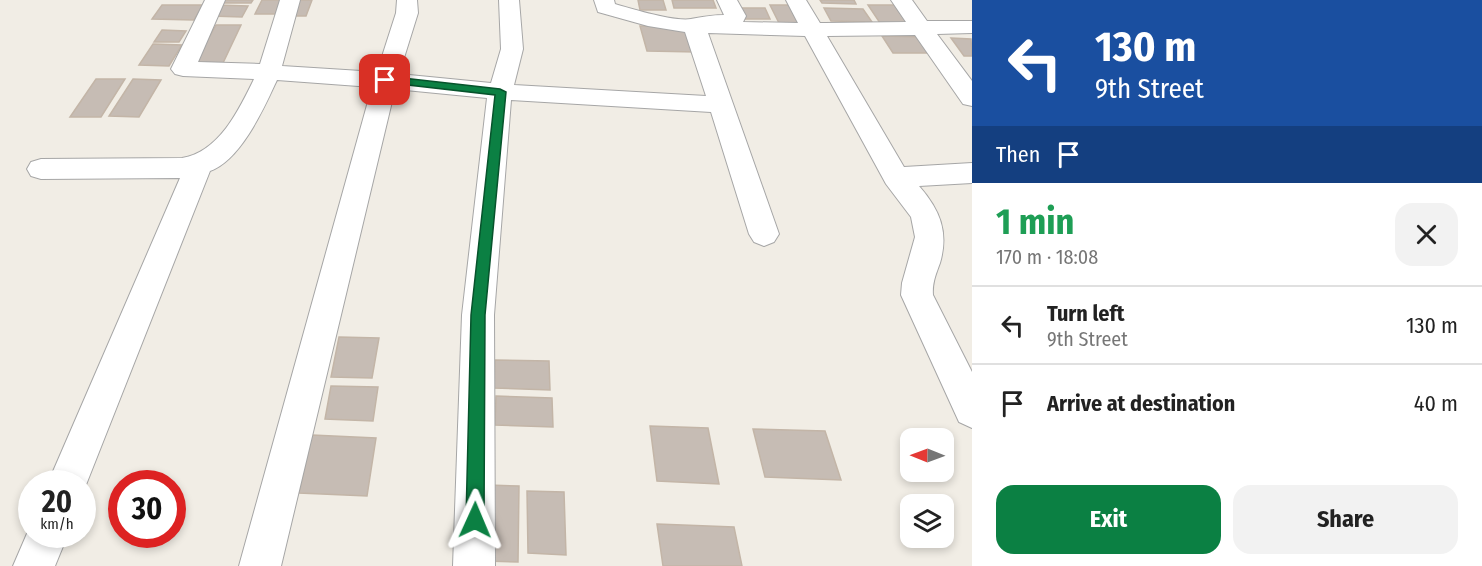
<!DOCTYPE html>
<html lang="en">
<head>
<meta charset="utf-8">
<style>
	:root { --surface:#fff; --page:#f2f2f2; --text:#222; --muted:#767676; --line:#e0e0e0; --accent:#0b8043 }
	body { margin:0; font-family:"Fira Sans Condensed",sans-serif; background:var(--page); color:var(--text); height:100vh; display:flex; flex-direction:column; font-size:22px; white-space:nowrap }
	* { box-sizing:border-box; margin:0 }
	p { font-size:20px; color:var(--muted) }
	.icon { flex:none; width:33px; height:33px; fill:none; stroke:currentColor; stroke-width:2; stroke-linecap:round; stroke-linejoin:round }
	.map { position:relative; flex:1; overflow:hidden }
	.sheet { display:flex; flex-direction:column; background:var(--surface); width:510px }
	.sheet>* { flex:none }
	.banner { background:#1a4fa0; color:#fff; overflow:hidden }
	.needle { width:39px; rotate:271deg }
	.tools { position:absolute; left:900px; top:428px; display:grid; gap:12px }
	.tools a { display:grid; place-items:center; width:54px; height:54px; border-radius:12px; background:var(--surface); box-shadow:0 3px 9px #0003; font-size:30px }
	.speed { position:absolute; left:18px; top:470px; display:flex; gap:12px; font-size:30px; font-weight:700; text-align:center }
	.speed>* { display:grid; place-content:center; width:78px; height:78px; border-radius:50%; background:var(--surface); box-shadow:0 3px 9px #0003; line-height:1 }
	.speed small { font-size:15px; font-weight:400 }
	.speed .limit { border:9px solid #d22; background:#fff; color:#111 }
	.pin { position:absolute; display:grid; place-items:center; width:51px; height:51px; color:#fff; margin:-26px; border-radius:12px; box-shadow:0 3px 9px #0006 }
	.me { position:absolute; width:66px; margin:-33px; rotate:1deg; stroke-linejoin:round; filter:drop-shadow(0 0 4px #0008) }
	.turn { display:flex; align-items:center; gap:21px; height:126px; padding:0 24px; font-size:27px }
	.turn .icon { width:78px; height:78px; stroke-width:2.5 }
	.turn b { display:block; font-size:42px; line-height:51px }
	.then { display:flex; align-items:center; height:57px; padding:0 24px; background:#0003; gap:12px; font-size:22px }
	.round { display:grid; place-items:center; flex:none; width:63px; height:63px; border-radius:18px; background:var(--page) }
	.overview { display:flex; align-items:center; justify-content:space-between; height:102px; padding:0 24px }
	h1 { font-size:36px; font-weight:700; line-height:45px; color:#1e9e55 }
	.button { display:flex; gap:12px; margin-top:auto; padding:12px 24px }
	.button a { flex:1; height:69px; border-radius:18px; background:var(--accent); color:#fff; font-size:24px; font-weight:700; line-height:69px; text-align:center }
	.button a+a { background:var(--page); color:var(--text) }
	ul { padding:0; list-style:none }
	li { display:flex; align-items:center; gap:18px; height:78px; padding:0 24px; border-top:2px solid var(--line) }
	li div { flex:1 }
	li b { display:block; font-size:22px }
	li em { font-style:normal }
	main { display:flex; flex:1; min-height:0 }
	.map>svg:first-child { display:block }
	.building { fill:#c6bcb4; stroke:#c3b5a7; stroke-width:1.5 }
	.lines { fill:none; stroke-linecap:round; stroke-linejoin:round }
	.minor-casing { stroke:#a6a6a6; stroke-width:2 }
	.minor { fill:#fff; fill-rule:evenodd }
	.route { fill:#0b8043; stroke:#07532c; stroke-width:1.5 }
</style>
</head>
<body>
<main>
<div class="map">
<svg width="972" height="566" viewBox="0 0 972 566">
	<rect width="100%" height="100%" fill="#f1ede5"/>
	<g class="building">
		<polygon points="220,0 253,0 251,3 219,3"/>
		<polygon points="262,0 286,0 280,14 255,14"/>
		<polygon points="293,0 312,0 306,16 287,16"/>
		<polygon points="638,0 663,0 666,10 640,10"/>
		<polygon points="672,0 713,0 716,8 674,8"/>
		<polygon points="820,0 854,0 856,4 822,3"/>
		<polygon points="162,5 203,5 194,20 152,19"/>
		<polygon points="217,5 248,6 242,17 211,16"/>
		<polygon points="770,5 794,5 804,23 779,23"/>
		<polygon points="868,5 901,5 914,23 880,23"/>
		<polygon points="738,8 765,8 770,19 742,19"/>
		<polygon points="824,8 863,9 872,22 831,21"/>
		<polygon points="216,25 241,25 223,63 195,62"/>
		<polygon points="640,26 687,26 696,52 647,51"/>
		<polygon points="162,30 186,31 179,42 154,42"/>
		<polygon points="882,36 925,37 937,53 893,53"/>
		<polygon points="951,38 971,39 972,56 964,56"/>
		<polygon points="153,44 182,45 169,66 139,65"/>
		<polygon points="96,79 125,79 101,117 70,117"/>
		<polygon points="133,79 161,80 139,117 109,116"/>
		<polygon points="339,337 379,338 372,378 331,377"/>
		<polygon points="495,360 549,361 550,390 494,388"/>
		<polygon points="331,386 378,387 373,421 325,419"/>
		<polygon points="496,396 552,398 553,427 495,425"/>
		<polygon points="650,426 708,428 719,484 657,481"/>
		<polygon points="753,429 825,431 841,480 765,477"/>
		<polygon points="312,435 376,438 367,496 299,493"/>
		<polygon points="488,485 519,486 518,562 485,561"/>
		<polygon points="527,491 564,492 566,555 528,553"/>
		<polygon points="657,524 734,527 742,566 663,566"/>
	</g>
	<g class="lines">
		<defs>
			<g id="minor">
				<path d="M205,0H225L198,62L260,64L280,0H300L282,66L377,72L396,13L397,0H417L418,13L399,74L491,83L501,49L499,0H519L523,49L514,85L706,96L685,32L648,26L598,12L594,0H614L615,4C632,9 675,22 691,19C702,17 712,15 724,15L717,0H737L746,16L743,22L798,23L786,0H806L820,23H825L906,22L891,0H912L927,21H972V33L937,34L972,81V106L963,104L915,35L827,36L904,167L972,163V183L919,186C940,210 949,232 940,263C936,274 932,283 933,295L972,372V428L959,422L901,295L902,283L915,237L911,217L886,184L805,36L708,33L779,234L774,242L764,246L754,242L749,234L711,112L511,100L494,315L495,566H453L462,315L487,98L395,89L281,566H239L372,87L277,80C264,108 241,160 210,171L82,495V483H48L180,178L41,179L31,176L27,169L31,162L41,159L182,158C219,152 239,110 254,79L183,76L175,74L171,69Z"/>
				<polygon points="32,522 32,534 68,534 55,566 13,566"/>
			</g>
		</defs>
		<use href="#minor" class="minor-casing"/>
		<use href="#minor" class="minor"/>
	</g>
	<polygon class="route" points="385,76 500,89 506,92 485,315 484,520 481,527 475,529 469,527 466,520 471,315 495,95 382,82 382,77"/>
</svg>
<div class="tools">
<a><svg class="needle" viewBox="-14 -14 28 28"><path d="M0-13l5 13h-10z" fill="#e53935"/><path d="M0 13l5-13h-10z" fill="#767676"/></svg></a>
<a><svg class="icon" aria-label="layers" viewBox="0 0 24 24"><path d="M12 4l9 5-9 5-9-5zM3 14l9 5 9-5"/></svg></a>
</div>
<div class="speed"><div>20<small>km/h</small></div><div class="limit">30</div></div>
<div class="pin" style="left:385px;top:80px;background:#d93025"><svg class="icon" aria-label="arrive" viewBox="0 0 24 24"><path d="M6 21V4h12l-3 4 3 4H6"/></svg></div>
<svg class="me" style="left:475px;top:520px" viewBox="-20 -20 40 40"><path d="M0-17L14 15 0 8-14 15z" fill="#0b8043" stroke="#fff" stroke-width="4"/></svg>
</div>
<section class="sheet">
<div class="banner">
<div class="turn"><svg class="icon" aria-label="left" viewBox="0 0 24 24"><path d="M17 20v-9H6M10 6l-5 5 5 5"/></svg><div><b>130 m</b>9th Street</div></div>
<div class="then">Then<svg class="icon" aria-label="arrive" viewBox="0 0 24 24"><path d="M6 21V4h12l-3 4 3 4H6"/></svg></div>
</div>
<div class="overview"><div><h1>1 min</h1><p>170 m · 18:08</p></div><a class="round"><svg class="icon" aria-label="close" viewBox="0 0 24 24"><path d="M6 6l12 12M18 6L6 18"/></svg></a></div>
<ul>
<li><svg class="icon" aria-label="left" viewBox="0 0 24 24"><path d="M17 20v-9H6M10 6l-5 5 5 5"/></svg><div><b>Turn left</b><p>9th Street</p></div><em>130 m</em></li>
<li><svg class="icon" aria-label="arrive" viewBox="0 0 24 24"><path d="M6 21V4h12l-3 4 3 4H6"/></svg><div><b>Arrive at destination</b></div><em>40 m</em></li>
</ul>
<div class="button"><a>Exit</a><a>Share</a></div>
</section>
</main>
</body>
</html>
